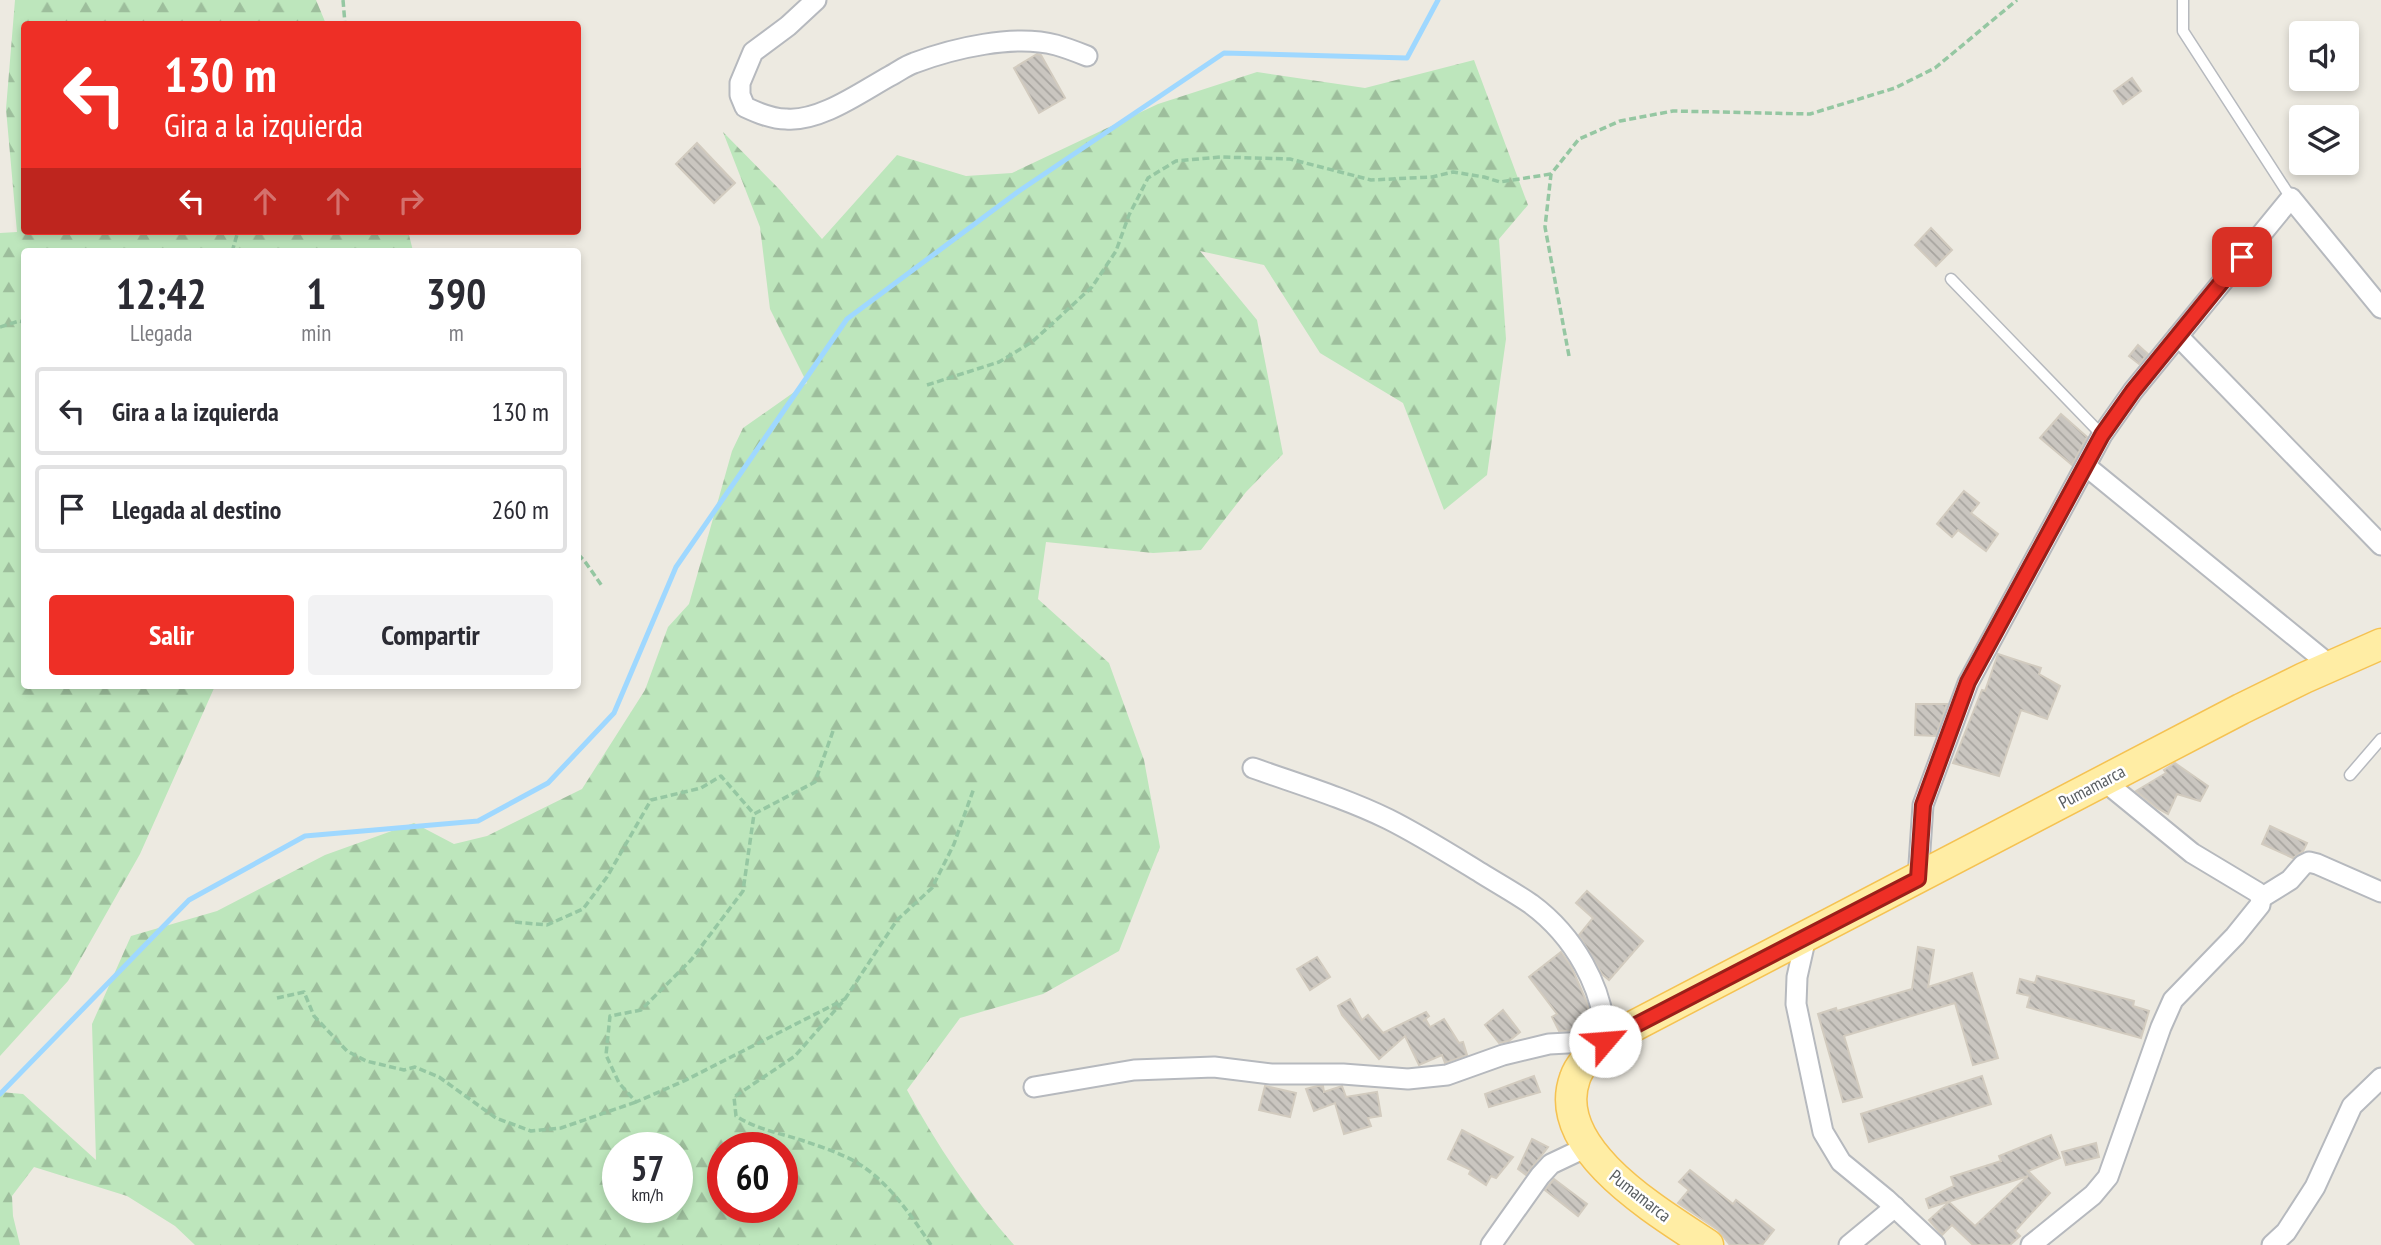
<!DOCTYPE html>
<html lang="es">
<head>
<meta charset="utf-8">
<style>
	:root { --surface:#fff; --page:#f2f2f3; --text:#2b2b33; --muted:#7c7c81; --line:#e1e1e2; --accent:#ee2f26 }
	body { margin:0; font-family:"PT Sans Narrow",sans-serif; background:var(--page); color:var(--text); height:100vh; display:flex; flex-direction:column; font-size:26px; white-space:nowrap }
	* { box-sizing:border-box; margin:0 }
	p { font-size:23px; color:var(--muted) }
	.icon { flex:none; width:38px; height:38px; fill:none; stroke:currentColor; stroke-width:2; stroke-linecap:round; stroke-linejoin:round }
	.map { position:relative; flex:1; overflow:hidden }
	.details { position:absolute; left:21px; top:248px; width:560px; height:441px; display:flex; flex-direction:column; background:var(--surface); border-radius:7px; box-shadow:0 4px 10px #0003 }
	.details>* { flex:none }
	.top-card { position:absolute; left:21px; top:21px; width:560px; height:214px; border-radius:7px; box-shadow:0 4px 10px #0003; background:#ee2f26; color:#fff; overflow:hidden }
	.controls { position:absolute; left:2289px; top:21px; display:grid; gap:14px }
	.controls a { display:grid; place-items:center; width:70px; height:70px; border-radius:7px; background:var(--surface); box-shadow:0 4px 10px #0003; font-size:35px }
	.speed { position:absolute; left:602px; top:1132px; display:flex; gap:14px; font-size:35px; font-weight:700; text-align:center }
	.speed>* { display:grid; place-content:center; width:91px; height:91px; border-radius:50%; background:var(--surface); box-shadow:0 4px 10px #0003; line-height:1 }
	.speed small { font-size:18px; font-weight:400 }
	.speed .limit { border:10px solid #d22; background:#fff; color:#111 }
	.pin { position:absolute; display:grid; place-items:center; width:60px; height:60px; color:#fff; margin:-30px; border-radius:14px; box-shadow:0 4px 10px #0006 }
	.me { position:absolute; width:77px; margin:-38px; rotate:63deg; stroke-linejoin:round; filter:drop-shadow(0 0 5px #0008) }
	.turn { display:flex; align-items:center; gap:24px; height:147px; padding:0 28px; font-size:32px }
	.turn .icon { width:91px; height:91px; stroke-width:2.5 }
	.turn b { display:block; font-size:49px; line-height:60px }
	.lanes { display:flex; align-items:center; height:66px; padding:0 28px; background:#0003; justify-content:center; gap:35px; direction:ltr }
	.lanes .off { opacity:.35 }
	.eta { display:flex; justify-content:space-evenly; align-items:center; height:119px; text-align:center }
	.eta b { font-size:42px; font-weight:800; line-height:49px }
	.cta { display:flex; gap:14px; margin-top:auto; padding:14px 28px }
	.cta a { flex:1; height:80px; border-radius:7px; background:var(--accent); color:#fff; font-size:28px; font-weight:800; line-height:80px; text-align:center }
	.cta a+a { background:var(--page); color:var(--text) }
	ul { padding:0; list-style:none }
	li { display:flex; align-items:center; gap:21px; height:88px; margin:0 14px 10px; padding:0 14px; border:4px solid var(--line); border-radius:7px }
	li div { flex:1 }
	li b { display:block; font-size:26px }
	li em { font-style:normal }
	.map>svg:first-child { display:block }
	.forest { fill:url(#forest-firs); fill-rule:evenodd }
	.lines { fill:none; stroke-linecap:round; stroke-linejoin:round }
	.stream { stroke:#9fd8ff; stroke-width:5 }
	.building { fill:url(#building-back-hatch); stroke:#d2cbbf; stroke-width:2 }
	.lane-casing { stroke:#b6b9be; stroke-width:13 }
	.street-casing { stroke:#b6b9be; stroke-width:23 }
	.primary-casing { stroke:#f5c252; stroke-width:33 }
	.path { stroke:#95c7a2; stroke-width:3.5; stroke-dasharray:7 3.5; stroke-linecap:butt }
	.lane { stroke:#fff; stroke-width:10 }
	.street { stroke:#fff; stroke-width:19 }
	.primary { stroke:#ffeda4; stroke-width:30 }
	.route-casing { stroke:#9b1f19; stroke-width:18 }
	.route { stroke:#ee2f26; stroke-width:12 }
	.labels { text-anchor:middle; stroke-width:5; stroke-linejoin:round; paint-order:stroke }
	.street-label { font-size:18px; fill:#595e62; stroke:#fff }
</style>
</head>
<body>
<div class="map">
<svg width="2381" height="1245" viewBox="0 0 2381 1245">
	<defs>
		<pattern id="forest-firs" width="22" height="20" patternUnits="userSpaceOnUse" patternTransform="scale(1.75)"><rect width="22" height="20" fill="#bde6bc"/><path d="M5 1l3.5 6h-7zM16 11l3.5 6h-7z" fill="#9dbe9c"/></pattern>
		<pattern id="building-back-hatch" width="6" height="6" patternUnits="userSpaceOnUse" patternTransform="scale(1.75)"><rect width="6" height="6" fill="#cac6c0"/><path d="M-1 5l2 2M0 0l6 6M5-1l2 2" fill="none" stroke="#a7a49f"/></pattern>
	</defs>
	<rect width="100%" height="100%" fill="#edeae1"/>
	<g class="forest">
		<polygon points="15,0 316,0 326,24 24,24 24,231 408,231 413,251 24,252 24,686 215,686 140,854 68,981 0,1056 0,233 17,232 6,109"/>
		<path d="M1474,60L1528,205L1499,239L1506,339L1487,475L1444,510L1403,403L1320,353L1264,265L1200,251L1257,320L1283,454L1246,492L1201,550L1153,553L1046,542L1038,599L1109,663L1144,760L1160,847L1119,951L1043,994L960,1018L907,1090C936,1144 973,1199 1014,1245H195L175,1226L127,1196L34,1167L12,1196L13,1216L20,1245H0V1092L23,1094L96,1160L92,1024L131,936L217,911L325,855L414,823L454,844L487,836L582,789L645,690L668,627L689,604L732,451L743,428L807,383L770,309L760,227L723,132L780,190L822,239L897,155L966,176L1012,173L1158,104L1257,72L1365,88ZM618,1148H677V1208H618ZM723,1148H782V1208H723Z"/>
	</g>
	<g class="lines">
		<polyline class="stream" points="0,1094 189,900 305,836 478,821 548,783 614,713 676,567 847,319 1019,191 1224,53 1407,58 1438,0"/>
	</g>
	<g class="building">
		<polygon points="1037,54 1041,55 1065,98 1039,113 1014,68"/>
		<polygon points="2132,78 2141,91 2123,104 2114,91"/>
		<polygon points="697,143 735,183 714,203 676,164"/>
		<polygon points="1931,228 1952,250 1936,266 1915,245"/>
		<polygon points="2138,345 2148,354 2139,364 2129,356"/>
		<polygon points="2061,414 2087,437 2072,465 2040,438"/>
		<polygon points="1964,491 1979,503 1971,513 1998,534 1986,551 1958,530 1952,537 1937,524"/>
		<polygon points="1998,654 2041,668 2039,674 2060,686 2047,719 2021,710 1999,776 1953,763 1982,690 1985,691"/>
		<polygon points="1916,704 1947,704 1936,736 1915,735"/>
		<polygon points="2175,763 2208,786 2200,801 2177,794 2168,814 2157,808 2136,791 2166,773 2164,770"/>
		<polygon points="2270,826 2307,843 2303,851 2293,858 2262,844"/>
		<polygon points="1587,891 1643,941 1609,980 1602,974 1579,935 1593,918 1576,903"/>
		<polygon points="1918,947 1934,950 1928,987 1972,973 1998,1058 1973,1065 1955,1003 1844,1036 1862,1097 1843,1102 1818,1014 1836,1008 1837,1011 1912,989"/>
		<polygon points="1561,952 1571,966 1588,1005 1591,1024 1579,1030 1559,1031 1552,1017 1557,1014 1529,977"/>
		<polygon points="1317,957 1330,977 1310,990 1297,969"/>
		<polygon points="2037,976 2134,1001 2133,1006 2149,1011 2141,1038 2027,1007 2030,996 2017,993 2020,979 2035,983"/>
		<polygon points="1350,999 1362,1020 1368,1015 1383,1033 1426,1012 1429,1016 1423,1021 1426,1020 1430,1027 1444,1019 1459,1043 1463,1042 1467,1055 1445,1063 1442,1055 1419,1065 1405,1036 1379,1059 1342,1015 1338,1006"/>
		<polygon points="1503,1010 1520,1032 1509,1041 1499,1043 1485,1025"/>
		<polygon points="1534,1076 1540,1092 1489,1107 1485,1094"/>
		<polygon points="1982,1076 1991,1104 1869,1142 1861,1114"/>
		<polygon points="1265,1086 1296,1093 1290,1117 1259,1110"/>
		<polygon points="1317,1086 1323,1086 1324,1092 1342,1086 1346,1097 1377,1092 1381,1116 1368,1118 1371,1126 1344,1134 1335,1103 1314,1111 1306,1089"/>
		<polygon points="1462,1130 1513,1157 1496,1178 1491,1176 1486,1185 1469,1174 1471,1170 1448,1159"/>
		<polygon points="2051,1135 2060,1158 2028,1171 2050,1193 2015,1231 2020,1236 2010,1245 1973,1245 1952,1225 1942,1235 1929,1220 1949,1202 1975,1226 2028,1176 1929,1208 1926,1199 1954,1186 1951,1177 2001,1161 1999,1156"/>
		<polygon points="1532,1139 1548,1147 1526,1175 1518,1169"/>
		<polygon points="2096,1143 2099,1157 2066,1165 2062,1152"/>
		<polygon points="1690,1170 1733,1204 1736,1200 1774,1230 1762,1245 1730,1245 1718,1230 1678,1203 1689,1190 1679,1182"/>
		<polygon points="1554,1179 1587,1204 1578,1216 1545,1190"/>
	</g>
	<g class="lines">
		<defs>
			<g id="lane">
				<polyline points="2183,0 2183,31 2291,198"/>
				<polyline points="1951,279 2102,435"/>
				<polyline points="2350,775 2381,739"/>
			</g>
			<g id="street">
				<path d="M816,0L788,26L753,52L740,83V95L745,107C758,113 772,119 786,119C820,122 861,92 890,76C898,72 905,66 914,63C954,48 1014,34 1056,45C1067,48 1077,52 1087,56"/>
				<polyline points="2178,336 2381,545"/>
				<polyline points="2086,466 2331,666"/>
				<polyline points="1918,879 1923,805 1968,683 2102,435 2133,391 2291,198 2381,308"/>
				<polyline points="2261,898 2290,880 2303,865 2309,862 2317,864 2381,892"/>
				<polyline points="1806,937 1797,977 1796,1004 1823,1132 1841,1162 1886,1199 1935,1245"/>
				<path d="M1034,1087L1134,1070L1214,1067L1271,1074H1343L1408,1079L1447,1075L1503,1055L1549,1044L1605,1041C1605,988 1573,935 1531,904C1515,893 1497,883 1481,873C1450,854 1420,835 1388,819C1345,798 1298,784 1253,768"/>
				<polyline points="1491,1245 1540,1176 1551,1164 1589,1146"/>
				<polyline points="1849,1245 1895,1207"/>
				<polyline points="2031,1245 2093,1195 2108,1177 2161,1027 2173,1000 2235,936 2260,905 2261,898 2257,892 2192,853 2104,781"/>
				<polyline points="2272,1245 2286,1232 2315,1187 2352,1106 2381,1078"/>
			</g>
			<path id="primary" d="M1708,1245C1660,1213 1549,1149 1575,1078C1580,1063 1594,1052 1605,1041L2241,709L2304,678L2381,644"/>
		</defs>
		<use href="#lane" class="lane-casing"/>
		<use href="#street" class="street-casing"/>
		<use href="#primary" class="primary-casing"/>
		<g class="path">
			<polyline points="343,0 345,24"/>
			<polyline points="232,252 238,231"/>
			<polyline points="0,327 19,321 24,322"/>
			<polyline points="1569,356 1545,227 1551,174 1579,139 1620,121 1673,111 1810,114 1895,88 1935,68 2017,0"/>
			<polyline points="927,385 999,362 1032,342 1053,323 1092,287 1116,251 1129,215 1148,178 1176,161 1220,157 1290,159 1371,180 1432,177 1453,172 1484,177 1500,182 1551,174"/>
			<polyline points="578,554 586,563 602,586"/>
			<polyline points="833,731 815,782 754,814 743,891 691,960 641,1010 610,1016 606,1055 619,1083 636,1102 684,1081 845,999"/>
			<polyline points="515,922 547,925 583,909 607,877 651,800 701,788 721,776 754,814"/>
			<polyline points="277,998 304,992 314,1016 347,1051 366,1061 404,1070 415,1067 439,1077 496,1118 531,1131 561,1128 636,1102"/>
			<path d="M931,1245C910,1214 889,1182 856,1162C840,1153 819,1146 801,1140C779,1133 756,1129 736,1116L734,1097L795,1056L845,999L897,920L932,888L954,844L974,788"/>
		</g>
		<use href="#lane" class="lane"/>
		<use href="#street" class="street"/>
		<use href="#primary" class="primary"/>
	</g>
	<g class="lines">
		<defs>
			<polyline id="route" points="1605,1041 1918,879 1923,805 1968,682 2102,435 2133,391 2242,257"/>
		</defs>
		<use href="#route" class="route-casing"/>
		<use href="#route" class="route"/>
	</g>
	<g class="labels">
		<g class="street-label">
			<text transform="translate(2092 787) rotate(-28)" y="6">Pumamarca</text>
			<text transform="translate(1640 1196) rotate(38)" y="6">Pumamarca</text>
		</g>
	</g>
</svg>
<div class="controls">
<a><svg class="icon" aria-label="sound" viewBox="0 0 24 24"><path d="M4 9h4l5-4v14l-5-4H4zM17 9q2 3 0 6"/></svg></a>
<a><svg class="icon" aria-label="layers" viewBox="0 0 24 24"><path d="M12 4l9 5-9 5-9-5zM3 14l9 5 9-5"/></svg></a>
</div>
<div class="speed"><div>57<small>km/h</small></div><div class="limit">60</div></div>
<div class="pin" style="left:2242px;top:257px;background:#d93025"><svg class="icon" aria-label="arrive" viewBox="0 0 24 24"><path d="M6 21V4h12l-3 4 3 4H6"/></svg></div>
<svg class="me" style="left:1605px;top:1041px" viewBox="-20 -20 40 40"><circle r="19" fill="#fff"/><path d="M0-13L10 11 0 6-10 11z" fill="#ee2f26"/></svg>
<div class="top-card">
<div class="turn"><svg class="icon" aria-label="left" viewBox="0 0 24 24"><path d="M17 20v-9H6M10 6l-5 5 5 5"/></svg><div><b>130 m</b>Gira a la izquierda</div></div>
<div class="lanes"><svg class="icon" aria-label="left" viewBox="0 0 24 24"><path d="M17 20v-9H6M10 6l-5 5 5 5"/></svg><svg class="icon off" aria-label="ahead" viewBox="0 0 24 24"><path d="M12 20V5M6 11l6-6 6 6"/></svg><svg class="icon off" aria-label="ahead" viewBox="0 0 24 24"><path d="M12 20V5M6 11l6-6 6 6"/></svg><svg class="icon off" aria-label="right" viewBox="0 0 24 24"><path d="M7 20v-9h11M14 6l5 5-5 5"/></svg></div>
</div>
<section class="details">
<div class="eta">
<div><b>12:42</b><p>Llegada</p></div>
<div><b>1</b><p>min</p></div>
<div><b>390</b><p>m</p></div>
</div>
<ul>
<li><svg class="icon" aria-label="left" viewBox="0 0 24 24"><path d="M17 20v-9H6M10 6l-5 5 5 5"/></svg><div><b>Gira a la izquierda</b></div><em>130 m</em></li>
<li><svg class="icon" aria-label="arrive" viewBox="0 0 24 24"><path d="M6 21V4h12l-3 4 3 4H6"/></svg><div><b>Llegada al destino</b></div><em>260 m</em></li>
</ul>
<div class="cta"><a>Salir</a><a>Compartir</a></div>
</section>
</div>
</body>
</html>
